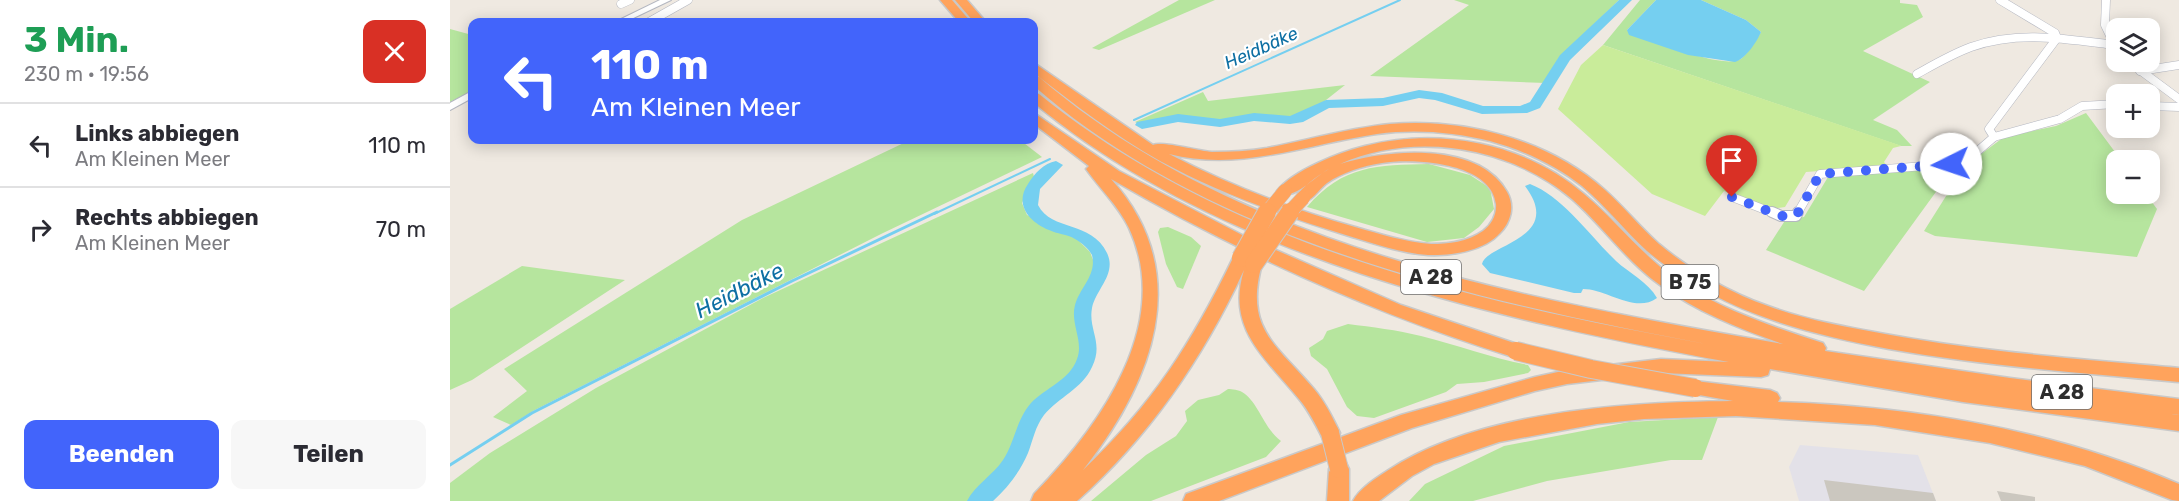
<!DOCTYPE html>
<html lang="de">
<head>
<meta charset="utf-8">
<style>
	:root { --surface:#fff; --page:#f7f7f7; --text:#2b2b33; --muted:#7c7c81; --line:#e1e1e2; --accent:#4264fb }
	body { margin:0; font-family:Rubik,sans-serif; background:var(--page); color:var(--text); height:100vh; display:flex; flex-direction:column; font-size:22px; white-space:nowrap }
	* { box-sizing:border-box; margin:0 }
	p { font-size:20px; color:var(--muted) }
	.icon { flex:none; width:33px; height:33px; fill:none; stroke:currentColor; stroke-width:2; stroke-linecap:round; stroke-linejoin:round }
	.map { position:relative; flex:1; overflow:hidden }
	.sheet { display:flex; flex-direction:column; background:var(--surface); width:450px }
	.sheet>* { flex:none }
	.guide { position:absolute; left:18px; top:18px; width:570px; height:126px; border-radius:12px; box-shadow:0 3px 15px #0003; background:#4264fb; color:#fff; overflow:hidden }
	.tools { position:absolute; left:1656px; top:18px; display:grid; gap:12px }
	.tools a { display:grid; place-items:center; width:54px; height:54px; border-radius:12px; background:var(--surface); box-shadow:0 3px 15px #0003; font-size:30px }
	.pin { position:absolute; display:grid; place-items:center; width:51px; height:51px; color:#fff; margin:-62px -26px; border-radius:50% 50% 50% 0; rotate:-45deg; box-shadow:0 0 6px #0007 }
	.pin .icon { rotate:45deg }
	.me { position:absolute; width:66px; margin:-33px; rotate:266deg; stroke-linejoin:round; filter:drop-shadow(0 0 4px #0008) }
	.turn { display:flex; align-items:center; gap:21px; height:126px; padding:0 24px; font-size:27px }
	.turn .icon { width:78px; height:78px; stroke-width:2.5 }
	.turn b { display:block; font-size:42px; line-height:51px }
	.round { display:grid; place-items:center; flex:none; width:63px; height:63px; border-radius:12px; background:var(--page) }
	.summary { display:flex; align-items:center; justify-content:space-between; height:102px; padding:0 24px }
	h1 { font-size:36px; font-weight:700; line-height:45px; color:#1e9e55 }
	.primary-button { display:flex; gap:12px; margin-top:auto; padding:12px 24px }
	.primary-button a { flex:1; height:69px; border-radius:12px; background:var(--accent); color:#fff; font-size:24px; font-weight:700; line-height:69px; text-align:center }
	.primary-button a+a { background:var(--page); color:var(--text) }
	ul { padding:0; list-style:none }
	li { display:flex; align-items:center; gap:18px; height:84px; padding:0 24px; border-top:2px solid var(--line) }
	li div { flex:1 }
	li b { display:block; font-size:22px }
	li em { font-style:normal }
	main { display:flex; flex:1; min-height:0 }
	.map>svg:first-child { display:block }
	.industrial { fill:#e3e1e8 }
	.green { fill:#b6e59e }
	.pitch { fill:#c9ec9a }
	.water { fill:#75cff0 }
	.lines { fill:none; stroke-linecap:round; stroke-linejoin:round }
	.stream-far1 { stroke:#75cff0; stroke-width:2 }
	.stream { stroke:#75cff0; stroke-width:3 }
	.river { fill:#75cff0; fill-rule:evenodd }
	.building { fill:#cbc7bf }
	.minor-far1-casing { stroke:#b4b7c1; stroke-width:9 }
	.minor-casing { stroke:#b4b7c1; stroke-width:12 }
	.tertiary-casing { stroke:#b4b7c1; stroke-width:2 }
	.motorway-casing { stroke:#c9c9c9; stroke-width:3 }
	.minor-far1 { stroke:#fff; stroke-width:8 }
	.minor { stroke:#fff; stroke-width:10 }
	.tertiary { fill:#fff; fill-rule:evenodd }
	.motorway { fill:#ffa35c; fill-rule:evenodd }
	.motorway-bridge-far1-casing { stroke:#c9c9c9; stroke-width:15; stroke-linecap:butt }
	.motorway-bridge-casing { stroke:#c9c9c9; stroke-width:20; stroke-linecap:butt }
	.motorway-bridge-far1 { stroke:#ffa35c; stroke-width:14 }
	.motorway-bridge { stroke:#ffa35c; stroke-width:18 }
	.route { stroke:#4264fb; stroke-width:10; stroke-dasharray:0 18 }
	.labels { text-anchor:middle; stroke-width:4.5; stroke-linejoin:round; paint-order:stroke }
	.far-water-label { font-size:18px; font-style:italic; fill:#0d6fa3; stroke:#fff }
	.shield { fill:#fff; stroke:#6d6d6d; stroke-width:1.5 }
	.shield-label { font-size:20px; font-weight:bold; fill:#2e2e2e }
	.water-label { font-size:22px; font-style:italic; fill:#0d6fa3; stroke:#fff }
</style>
</head>
<body>
<main>
<section class="sheet">
<div class="summary"><div><h1>3 Min.</h1><p>230 m · 19:56</p></div><a class="round" style="background:#d93025;color:#fff"><svg class="icon" aria-label="close" viewBox="0 0 24 24"><path d="M6 6l12 12M18 6L6 18"/></svg></a></div>
<ul>
<li><svg class="icon" aria-label="left" viewBox="0 0 24 24"><path d="M17 20v-9H6M10 6l-5 5 5 5"/></svg><div><b>Links abbiegen</b><p>Am Kleinen Meer</p></div><em>110 m</em></li>
<li><svg class="icon" aria-label="right" viewBox="0 0 24 24"><path d="M7 20v-9h11M14 6l5 5-5 5"/></svg><div><b>Rechts abbiegen</b><p>Am Kleinen Meer</p></div><em>70 m</em></li>
</ul>
<div class="primary-button"><a>Beenden</a><a>Teilen</a></div>
</section>
<div class="map">
<svg width="1729" height="501" viewBox="0 0 1729 501">
	<rect width="100%" height="100%" fill="#efe9e1"/>
	<polygon class="industrial" points="1350,445 1468,455 1486,501 1349,501 1339,467"/>
	<g class="green">
		<polygon points="729,0 765,0 649,50 642,48"/>
		<polygon points="1004,0 1169,0 1108,59 1096,83 920,76 1019,5"/>
		<path d="M1190,0H1206L1177,30C1201,39 1266,68 1289,60C1294,59 1308,38 1311,32L1296,20L1251,0H1450V3L1467,5L1473,17L1413,51L1480,82L1423,120L1447,130L1462,146H1451L1153,45Z"/>
		<polygon points="0,29 22,35 22,91 0,102"/>
		<polygon points="895,85 871,104 845,118 796,116 770,121 726,116 689,124 685,122 753,92 758,101"/>
		<polygon points="1636,113 1671,160 1666,160 1666,194 1696,194 1707,209 1687,257 1485,236 1474,231 1515,166 1554,137 1606,126"/>
		<polygon points="460,140 570,140 592,157 431,234 83,411 61,425 43,417 77,391 54,369 292,220"/>
		<path d="M979,164L1020,175L1040,188L1044,209L1029,227L1014,238L977,242L857,207C893,165 927,165 979,164Z"/>
		<polygon points="1504,167 1414,291 1316,250 1336,219 1354,217 1378,177"/>
		<polygon points="583,173 584,177 572,203 577,215 622,234 640,252 645,265 643,279 630,306 635,353 625,375 580,412 550,476 524,501 0,501 0,483 40,453 146,388 313,298"/>
		<polygon points="718,227 741,237 751,246 733,289 727,287 716,264 708,232 710,228"/>
		<polygon points="72,266 175,280 22,380 0,390 0,309"/>
		<path d="M898,324C922,327 947,330 971,336C1007,345 1042,358 1078,365L1081,370L1078,373L1034,382L1007,384L996,392L924,418L907,416L897,407L877,369L861,356L859,348L873,339L877,331Z"/>
		<path d="M778,389C782,389 789,390 792,392C808,401 814,429 831,441L816,457L701,501H641L696,455L726,436L737,421L735,411L748,400L769,395Z"/>
		<polygon points="1268,417 1252,460 1221,460 1097,481 1023,501 959,501 975,484 1054,446 1179,422"/>
	</g>
	<polygon class="pitch" points="1153,45 1449,145 1451,146 1443,148 1434,162 1437,166 1356,172 1335,207 1319,209 1274,191 1255,216 1202,194 1108,109 1131,65"/>
	<g class="water">
		<path d="M1206,0H1251L1296,20L1311,32C1307,42 1295,59 1285,62L1238,55L1179,35L1177,30Z"/>
		<path d="M1080,184C1112,196 1141,237 1166,261C1179,273 1198,282 1207,298C1185,314 1157,289 1133,289L1131,293H1124L1040,273L1032,264C1036,244 1115,239 1075,186Z"/>
	</g>
	<g class="lines">
		<g class="stream-far1">
			<polyline points="684,120 950,0"/>
			<polyline points="484,214 600,159"/>
		</g>
		<polyline class="stream" points="0,465 82,413 342,281 487,212"/>
		<g class="river">
			<polygon points="1169,0 1182,0 1120,60 1090,108 1077,113 1032,114 985,100 969,98 933,106 879,108 853,122 840,124 804,121 770,127 728,122 692,129 685,125 687,122 728,114 770,119 804,113 840,116 876,100 933,98 969,90 992,93 1033,106 1070,106 1080,102 1110,55"/>
			<path d="M606,161L613,165L590,189L588,205C602,232 641,220 657,253C667,274 646,289 642,308C638,330 654,343 642,367C632,389 609,397 594,415C585,427 583,440 578,453C570,472 558,487 543,501H517C525,485 543,475 553,460C565,442 566,420 581,403C595,388 620,380 627,359C634,341 620,324 625,305C630,287 647,275 642,255C638,248 632,243 625,239C617,234 607,234 599,230C579,222 564,204 578,184C584,174 594,163 606,161Z"/>
		</g>
	</g>
	<g class="building">
		<polygon points="1374,480 1483,493 1486,501 1380,501"/>
		<polygon points="1547,491 1585,497 1585,501 1551,501"/>
	</g>
	<g class="lines">
		<defs>
			<g id="minor-far1">
				<polyline points="1656,0 1655,25 1666,48"/>
				<polyline points="171,4 180,0"/>
				<polyline points="199,22 238,0"/>
				<polyline points="1679,62 1729,99"/>
				<polyline points="1690,71 1729,65"/>
				<path d="M1467,74C1485,64 1502,54 1521,47C1568,30 1616,39 1664,45"/>
				<polyline points="1700,106 1729,107"/>
				<polyline points="1544,137 1539,129 1607,38 1605,33 1550,0"/>
				<polyline points="1282,197 1326,214"/>
				<polyline points="1347,214 1370,174 1514,163 1544,137 1610,119 1632,106 1666,104"/>
			</g>
			<polyline id="minor" points="1322,212 1331,216 1346,216 1348,212"/>
			<g id="tertiary">
				<polygon points="210,0 221,0 175,22 165,22"/>
				<polygon points="22,91 22,98 0,110 0,103"/>
			</g>
			<g id="motorway">
				<polygon points="490,0 502,0 521,22 509,22"/>
				<polygon points="505,0 517,0 536,22 524,22"/>
				<path d="M584,63L703,145C713,141 748,151 762,152C780,152 799,151 817,148C858,140 899,128 940,124C1015,118 1098,139 1155,190C1174,207 1190,227 1209,244C1240,270 1280,293 1318,306C1356,320 1396,327 1435,334C1532,352 1631,359 1729,368V382C1632,373 1535,366 1439,349C1377,337 1315,323 1260,293C1238,281 1216,267 1197,251C1174,230 1155,205 1132,186C1105,165 1073,150 1040,141C1003,132 965,129 927,134C857,144 790,172 719,154C779,185 841,209 905,227C930,234 955,242 981,244C999,244 1017,242 1033,231C1041,225 1047,215 1046,204C1041,162 963,158 932,163C913,166 893,172 877,183C869,189 863,200 853,203L845,198C854,185 866,177 879,169C865,176 846,199 830,194L827,191C843,170 891,152 915,146C990,127 1075,143 1134,194C1170,224 1198,263 1239,288C1281,313 1327,328 1373,343L1376,348L1375,351L1560,378L1729,399V415L1450,377L1729,415V431L1513,402L1320,369L1318,375L1311,377L1211,373L1117,384L1085,391L962,428L769,501H733L736,494L951,415L1085,377L1117,370L1211,359L1279,362C1043,318 773,259 584,103V93L589,94C778,247 1028,303 1262,345C1035,303 761,242 584,86V76L589,77C789,250 1081,300 1333,344C1290,329 1247,312 1210,285C1176,261 1153,226 1122,199C1059,146 965,131 890,164C936,149 1029,141 1057,192C1065,206 1061,222 1050,233C1034,251 1001,256 978,255C951,253 925,244 899,236C834,216 769,193 710,161C665,136 624,104 584,73Z"/>
				<path d="M584,113L669,171L794,236L951,305L1073,346L1075,351L1073,356L1066,358C925,314 789,253 661,179C746,273 702,383 633,470C702,405 742,343 783,258L785,254H797L798,260H810L812,264C794,329 826,344 864,389C875,402 883,418 890,433L887,439L880,441L873,439C866,425 859,411 849,399C815,357 776,329 794,270C753,358 700,436 627,501H581L584,494C649,427 724,325 679,228C668,205 650,189 636,169L639,166L584,124Z"/>
				<path d="M1245,381L1320,390L1327,393L1330,398L1328,402C1462,406 1605,430 1729,484V501L1722,500L1635,466L1540,443L1425,425L1286,416L1194,419L1147,424L1049,442L984,464L962,476L929,501H903C910,488 925,479 937,471C1027,411 1177,402 1283,401L1238,393L1235,388L1238,383Z"/>
				<polygon points="889,460 896,463 899,469 899,501 877,501 879,469 882,463"/>
			</g>
		</defs>
		<use href="#minor-far1" class="minor-far1-casing"/>
		<use href="#minor" class="minor-casing"/>
		<use href="#tertiary" class="tertiary-casing"/>
		<use href="#motorway" class="motorway-casing"/>
		<use href="#minor-far1" class="minor-far1"/>
		<use href="#minor" class="minor"/>
		<use href="#tertiary" class="tertiary"/>
		<use href="#motorway" class="motorway"/>
		<defs>
			<g id="motorway-bridge-far1">
				<polyline points="816,214 835,191"/>
				<polyline points="838,214 853,198"/>
			</g>
			<g id="motorway-bridge">
				<polyline points="791,258 817,212"/>
				<polyline points="804,264 840,212"/>
				<polyline points="1066,351 1141,369 1245,388"/>
				<polyline points="880,433 889,469"/>
			</g>
		</defs>
		<use href="#motorway-bridge-far1" class="motorway-bridge-far1-casing"/>
		<use href="#motorway-bridge" class="motorway-bridge-casing"/>
		<use href="#motorway-bridge-far1" class="motorway-bridge-far1"/>
		<use href="#motorway-bridge" class="motorway-bridge"/>
	</g>
	<g class="lines">
		<polyline class="route" points="1282,197 1331,216 1346,216 1370,174 1501,164"/>
	</g>
	<g class="labels">
		<g class="far-water-label">
			<text transform="translate(811 48) rotate(-24)" y="6">Heidbäke</text>
		</g>
		<g class="shield">
			<rect x="951" y="260" width="60" height="34" rx="4.5"/>
			<rect x="1211.5" y="265" width="57" height="34" rx="4.5"/>
			<rect x="1582" y="375" width="60" height="34" rx="4.5"/>
		</g>
		<g class="shield-label">
			<text x="981" y="284">A 28</text>
			<text x="1240" y="289">B 75</text>
			<text x="1612" y="399">A 28</text>
		</g>
		<g class="water-label">
			<text transform="translate(289 290) rotate(-27)" y="8">Heidbäke</text>
		</g>
	</g>
</svg>
<div class="tools">
<a><svg class="icon" aria-label="layers" viewBox="0 0 24 24"><path d="M12 4l9 5-9 5-9-5zM3 14l9 5 9-5"/></svg></a>
<a>+</a>
<a>−</a>
</div>
<div class="pin" style="left:1282px;top:197px;background:#d93025"><svg class="icon" aria-label="arrive" viewBox="0 0 24 24"><path d="M6 21V4h12l-3 4 3 4H6"/></svg></div>
<svg class="me" style="left:1501px;top:164px" viewBox="-20 -20 40 40"><circle r="19" fill="#fff"/><path d="M0-13L10 11 0 6-10 11z" fill="#4264fb"/></svg>
<div class="guide">
<div class="turn"><svg class="icon" aria-label="left" viewBox="0 0 24 24"><path d="M17 20v-9H6M10 6l-5 5 5 5"/></svg><div><b>110 m</b>Am Kleinen Meer</div></div>
</div>
</div>
</main>
</body>
</html>
